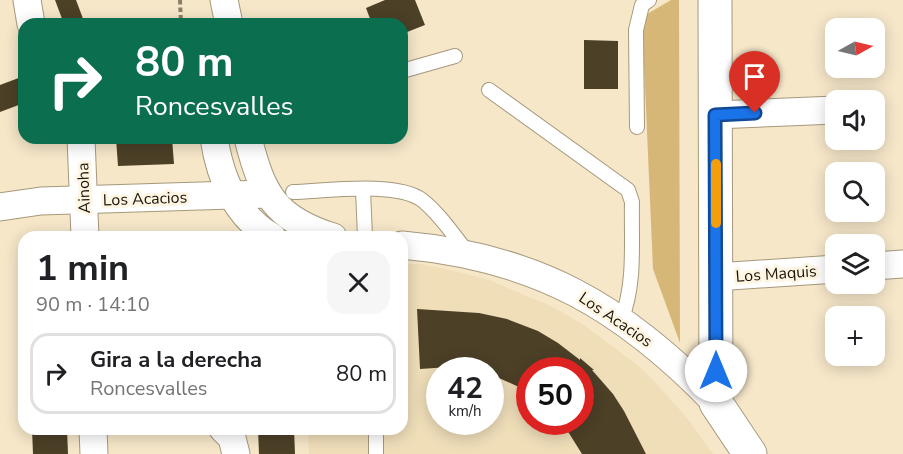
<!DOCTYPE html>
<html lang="es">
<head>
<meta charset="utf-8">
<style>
	:root { --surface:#fff; --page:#f6f6f6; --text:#202124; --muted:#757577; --line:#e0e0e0 }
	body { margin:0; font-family:"Nunito Sans",sans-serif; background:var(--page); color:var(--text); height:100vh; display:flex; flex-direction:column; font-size:22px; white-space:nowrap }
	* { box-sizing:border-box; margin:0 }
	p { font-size:20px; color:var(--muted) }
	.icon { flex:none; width:33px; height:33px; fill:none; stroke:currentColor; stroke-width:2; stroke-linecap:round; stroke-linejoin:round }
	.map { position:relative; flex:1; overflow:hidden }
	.sheet { position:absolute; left:18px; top:231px; width:390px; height:204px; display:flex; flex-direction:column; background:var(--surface); border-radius:18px; box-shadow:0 3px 15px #0003 }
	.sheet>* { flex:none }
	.guide { position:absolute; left:18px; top:18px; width:390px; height:126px; border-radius:18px; box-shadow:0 3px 15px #0003; background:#0b6e4f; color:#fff; overflow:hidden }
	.needle { width:39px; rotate:82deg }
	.controls { position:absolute; left:825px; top:18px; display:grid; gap:12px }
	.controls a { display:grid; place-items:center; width:60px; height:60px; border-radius:12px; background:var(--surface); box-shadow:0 3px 15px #0003; font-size:30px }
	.speed { position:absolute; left:426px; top:357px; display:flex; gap:12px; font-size:30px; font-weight:700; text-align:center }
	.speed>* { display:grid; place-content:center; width:78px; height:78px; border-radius:50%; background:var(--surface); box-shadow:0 3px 15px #0003; line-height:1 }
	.speed small { font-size:15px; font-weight:400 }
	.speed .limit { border:9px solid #d22; background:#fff; color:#111 }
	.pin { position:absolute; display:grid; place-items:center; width:51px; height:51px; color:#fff; margin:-62px -26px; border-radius:50% 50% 50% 0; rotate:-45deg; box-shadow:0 0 6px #0007 }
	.pin .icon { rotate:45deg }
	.me { position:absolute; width:66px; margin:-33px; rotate:0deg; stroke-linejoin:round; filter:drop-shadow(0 0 4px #0008) }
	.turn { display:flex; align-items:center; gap:21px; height:126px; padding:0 18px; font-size:27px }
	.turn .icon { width:78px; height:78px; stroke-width:2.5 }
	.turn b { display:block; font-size:42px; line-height:51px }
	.round { display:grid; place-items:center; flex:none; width:63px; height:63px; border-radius:18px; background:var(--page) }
	.overview { display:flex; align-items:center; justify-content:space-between; height:102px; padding:0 18px }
	h1 { font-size:36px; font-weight:700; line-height:45px }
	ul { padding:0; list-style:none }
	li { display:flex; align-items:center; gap:18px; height:81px; margin:0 12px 9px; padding:0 6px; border:3px solid var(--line); border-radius:18px }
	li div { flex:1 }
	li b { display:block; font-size:22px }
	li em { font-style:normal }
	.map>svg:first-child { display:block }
	.built { fill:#f0deb9; fill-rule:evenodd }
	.green { fill:#d7b777 }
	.building { fill:#4c4027 }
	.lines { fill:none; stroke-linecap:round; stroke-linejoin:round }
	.service-casing { stroke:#a6987c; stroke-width:16 }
	.minor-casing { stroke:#a6987c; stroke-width:29 }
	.secondary-casing { stroke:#a6987c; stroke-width:35 }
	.path { stroke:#897f6a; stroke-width:4; stroke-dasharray:4.5 3; stroke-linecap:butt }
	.service { stroke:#fff; stroke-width:14 }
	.minor { stroke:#fff; stroke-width:27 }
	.secondary { stroke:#fff; stroke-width:33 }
	.route-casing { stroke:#114b97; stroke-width:15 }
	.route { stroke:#1a73e8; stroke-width:10 }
	.slow { stroke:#f59e0b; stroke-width:10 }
	.labels { text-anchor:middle; stroke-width:6; stroke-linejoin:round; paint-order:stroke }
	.street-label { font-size:16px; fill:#1a150a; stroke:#fef5e3 }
</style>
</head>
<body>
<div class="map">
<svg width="903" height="454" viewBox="0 0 903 454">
	<rect width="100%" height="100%" fill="#f6e7c9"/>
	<path class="built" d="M402,264H421L455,271L489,280L553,307L584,325L640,367L664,392L687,418L713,454H309L308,429H402ZM440,370H490V422H440ZM530,370H580V422H530Z"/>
	<polygon class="green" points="671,0 679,0 680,343 653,269 642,17"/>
	<g class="building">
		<polygon points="55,0 76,0 85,24 64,24"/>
		<polygon points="385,0 415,0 425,25 402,34 402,24 372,24 366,8"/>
		<polygon points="584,40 618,41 618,89 584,89"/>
		<polygon points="24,76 24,103 0,112 0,85"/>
		<polygon points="116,138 172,138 174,164 118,166"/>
		<polygon points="417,309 479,313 507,319 538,331 558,343 580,360 580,358 594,370 592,370 613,394 624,411 646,454 582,454 562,422 580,422 580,370 530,370 530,392 490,374 490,370 449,367 420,369"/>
		<polygon points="32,429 67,429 68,454 33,454"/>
		<polygon points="258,429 294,429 295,454 259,454"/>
	</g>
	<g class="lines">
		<defs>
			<g id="service">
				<polyline points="402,71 455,56"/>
				<path d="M489,90L628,190L632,202C631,240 636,284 621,320"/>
				<polyline points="637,127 636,30 642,5 649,0"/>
				<polyline points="363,190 365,237"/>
				<path d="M293,192C325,191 397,181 422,200C440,214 454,236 468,253"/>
				<polyline points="376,454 376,429"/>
			</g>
			<g id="minor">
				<polyline points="27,0 31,24"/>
				<polyline points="224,0 229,24"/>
				<polyline points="715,115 836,110"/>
				<polyline points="81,138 85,237"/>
				<path d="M214,138C220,178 236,216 272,237"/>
				<path d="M248,138C262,194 275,219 333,237"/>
				<polyline points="0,207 41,201 267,194"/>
				<path d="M402,245C537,257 623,307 716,403"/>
				<polyline points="874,266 903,264"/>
				<polyline points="716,277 836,269"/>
				<polyline points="93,429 94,454"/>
				<polyline points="223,429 232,438 236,454"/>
			</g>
			<polyline id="secondary" points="715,0 716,403 750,454"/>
		</defs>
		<use href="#service" class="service-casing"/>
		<use href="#minor" class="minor-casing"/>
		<use href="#secondary" class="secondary-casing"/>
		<polyline class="path" points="180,0 181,24"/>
		<use href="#service" class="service"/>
		<use href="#minor" class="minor"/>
		<use href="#secondary" class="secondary"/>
	</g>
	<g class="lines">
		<defs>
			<polyline id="route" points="716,371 715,115 755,113"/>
		</defs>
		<use href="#route" class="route-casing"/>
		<use href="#route" class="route"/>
		<polyline class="slow" points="716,164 716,223"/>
	</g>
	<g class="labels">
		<g class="street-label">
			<text transform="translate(83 188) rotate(-92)" y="6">Ainoha</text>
			<text transform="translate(145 198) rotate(-2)" y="6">Los Acacios</text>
			<text transform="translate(776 273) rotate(-4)" y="6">Los Maquis</text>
			<text transform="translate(616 319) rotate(34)" y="6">Los Acacios</text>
		</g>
	</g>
</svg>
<div class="controls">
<a><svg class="needle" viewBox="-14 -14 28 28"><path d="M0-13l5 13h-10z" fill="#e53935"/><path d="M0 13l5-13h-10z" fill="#757577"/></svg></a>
<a><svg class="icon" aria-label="sound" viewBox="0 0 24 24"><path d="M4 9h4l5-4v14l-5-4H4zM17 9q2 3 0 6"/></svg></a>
<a><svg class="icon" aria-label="search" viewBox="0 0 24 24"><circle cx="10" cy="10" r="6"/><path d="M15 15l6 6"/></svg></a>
<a><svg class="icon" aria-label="layers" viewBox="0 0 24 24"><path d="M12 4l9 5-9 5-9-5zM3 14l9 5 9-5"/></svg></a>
<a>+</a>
</div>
<div class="speed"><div>42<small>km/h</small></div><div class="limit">50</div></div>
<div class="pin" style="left:755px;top:113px;background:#d93025"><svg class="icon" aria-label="arrive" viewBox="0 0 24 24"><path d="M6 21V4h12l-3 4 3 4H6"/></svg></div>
<svg class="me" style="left:716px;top:371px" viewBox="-20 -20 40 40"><circle r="19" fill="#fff"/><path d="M0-13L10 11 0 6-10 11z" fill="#1a73e8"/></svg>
<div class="guide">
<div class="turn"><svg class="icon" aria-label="right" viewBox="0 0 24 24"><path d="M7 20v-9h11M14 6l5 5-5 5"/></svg><div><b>80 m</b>Roncesvalles</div></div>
</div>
<section class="sheet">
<div class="overview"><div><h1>1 min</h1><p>90 m · 14:10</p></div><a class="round"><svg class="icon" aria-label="close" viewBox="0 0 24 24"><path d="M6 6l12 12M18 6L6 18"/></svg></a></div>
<ul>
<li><svg class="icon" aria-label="right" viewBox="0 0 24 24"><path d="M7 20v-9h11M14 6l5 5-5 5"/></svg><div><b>Gira a la derecha</b><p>Roncesvalles</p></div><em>80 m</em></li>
</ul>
</section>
</div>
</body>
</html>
